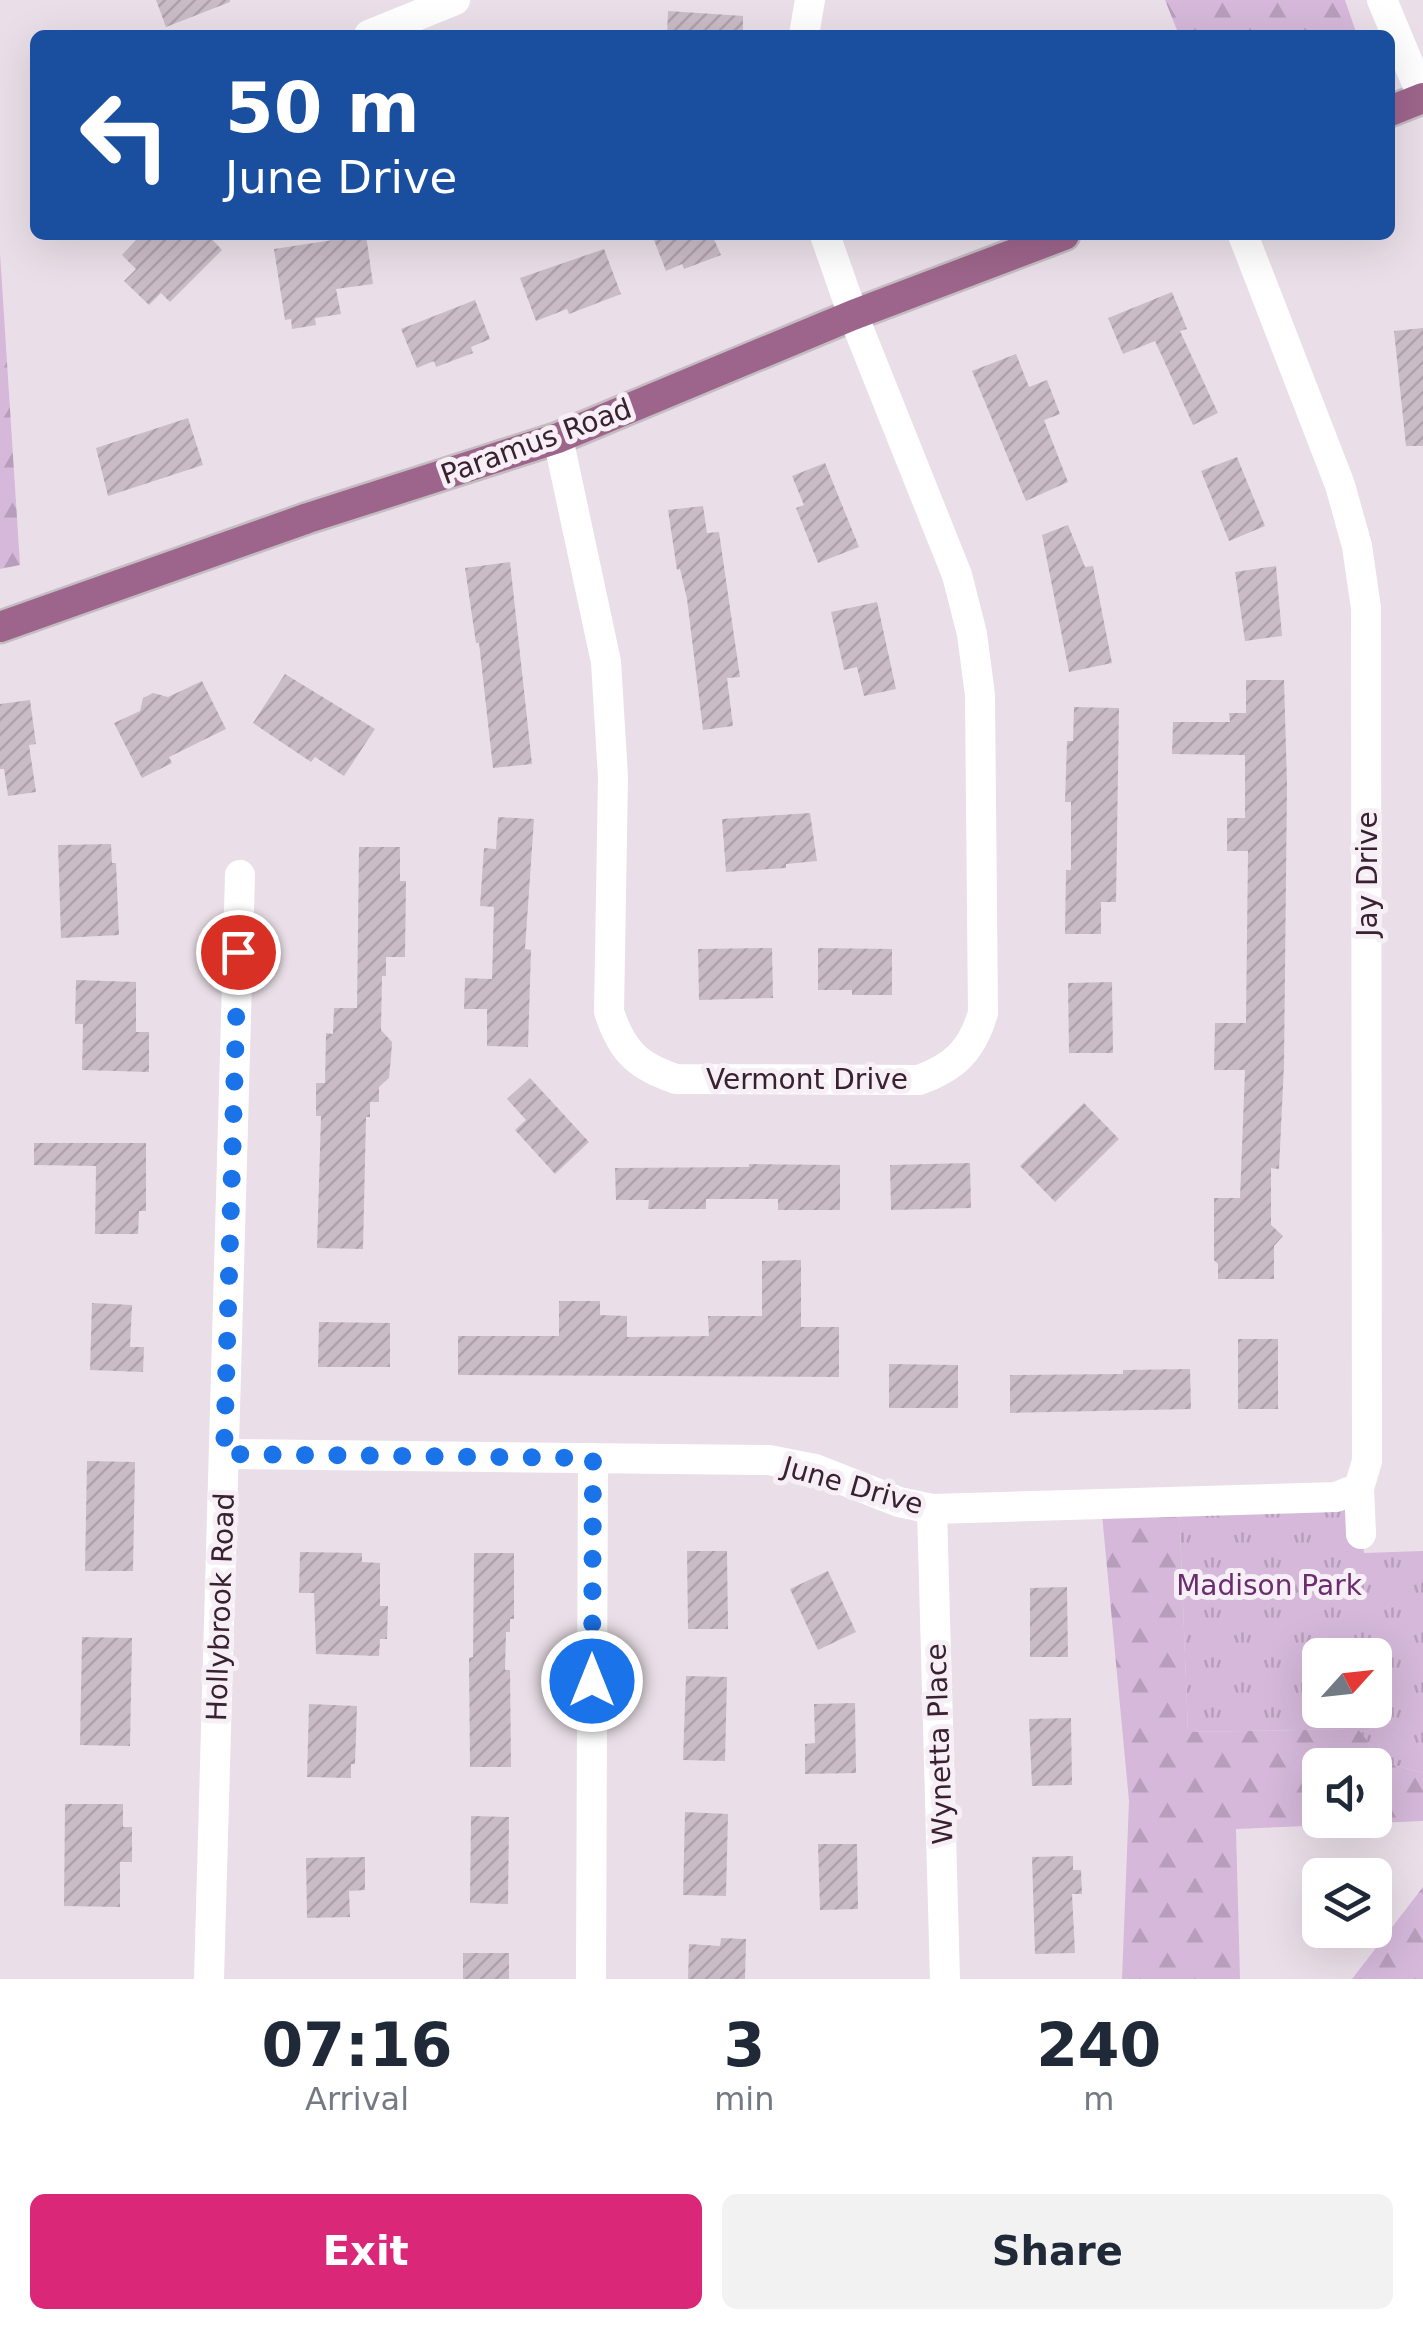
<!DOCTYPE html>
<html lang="en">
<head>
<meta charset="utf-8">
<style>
	:root { --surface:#fff; --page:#f2f2f3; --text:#1f2937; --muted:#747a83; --accent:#db2777 }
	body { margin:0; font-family:"DejaVu Sans",sans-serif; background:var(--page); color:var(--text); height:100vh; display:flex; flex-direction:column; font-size:38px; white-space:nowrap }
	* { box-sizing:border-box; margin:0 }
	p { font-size:32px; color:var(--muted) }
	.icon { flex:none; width:55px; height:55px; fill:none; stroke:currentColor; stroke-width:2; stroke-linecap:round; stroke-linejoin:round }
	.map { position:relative; height:1979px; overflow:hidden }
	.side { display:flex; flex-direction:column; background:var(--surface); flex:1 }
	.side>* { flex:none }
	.top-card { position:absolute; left:30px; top:30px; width:1365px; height:210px; border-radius:15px; box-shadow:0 10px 40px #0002; background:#1a4fa0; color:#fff; overflow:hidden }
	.needle { width:65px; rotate:63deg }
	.buttons { position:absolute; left:1302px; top:1638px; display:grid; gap:20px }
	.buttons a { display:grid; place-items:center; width:90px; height:90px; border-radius:15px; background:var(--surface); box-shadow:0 10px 40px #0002; font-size:50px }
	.pin { position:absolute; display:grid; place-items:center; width:85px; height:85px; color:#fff; margin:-42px; border:5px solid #fff; border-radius:50%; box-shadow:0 2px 10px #0007 }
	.me { position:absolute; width:110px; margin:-55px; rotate:0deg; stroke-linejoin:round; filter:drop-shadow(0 0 8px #0008) }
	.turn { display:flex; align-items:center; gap:35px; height:210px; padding:0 30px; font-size:45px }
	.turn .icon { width:130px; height:130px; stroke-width:2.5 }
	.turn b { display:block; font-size:70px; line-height:85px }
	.eta { display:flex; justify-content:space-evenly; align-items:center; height:170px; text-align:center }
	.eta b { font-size:60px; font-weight:800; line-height:70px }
	.primary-button { display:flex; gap:20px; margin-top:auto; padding:20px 30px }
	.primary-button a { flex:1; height:115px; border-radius:15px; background:var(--accent); color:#fff; font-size:40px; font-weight:800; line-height:115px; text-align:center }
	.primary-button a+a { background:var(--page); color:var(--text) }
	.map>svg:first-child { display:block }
	.grass { fill:url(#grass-tufts); fill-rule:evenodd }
	.forest { fill:url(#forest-firs); fill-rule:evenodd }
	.building { fill:url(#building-hatch) }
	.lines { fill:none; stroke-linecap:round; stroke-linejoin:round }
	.major-casing { stroke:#c4bcc1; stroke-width:35 }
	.minor { stroke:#fff; stroke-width:30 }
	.major { stroke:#9d658b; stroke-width:30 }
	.route { stroke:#1a73e8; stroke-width:18; stroke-dasharray:0 32.4 }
	.labels { text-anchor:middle; stroke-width:10; stroke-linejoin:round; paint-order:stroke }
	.street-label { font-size:28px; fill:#392131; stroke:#f6eff6 }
	.park-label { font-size:28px; fill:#6c2d6e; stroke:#f6eff6 }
</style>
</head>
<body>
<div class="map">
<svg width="1423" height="1979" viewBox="0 0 1423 1979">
	<defs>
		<pattern id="grass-tufts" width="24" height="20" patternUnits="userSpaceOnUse" patternTransform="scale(2.5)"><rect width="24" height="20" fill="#d5b8da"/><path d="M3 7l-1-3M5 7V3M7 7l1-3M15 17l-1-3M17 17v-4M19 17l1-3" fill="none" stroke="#b89ebc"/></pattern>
		<pattern id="forest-firs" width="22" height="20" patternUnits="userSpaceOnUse" patternTransform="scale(2.5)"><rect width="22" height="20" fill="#d5b8da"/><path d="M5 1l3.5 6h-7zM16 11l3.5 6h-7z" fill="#b89ebc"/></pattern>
		<pattern id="building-hatch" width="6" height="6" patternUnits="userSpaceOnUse" patternTransform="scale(2.5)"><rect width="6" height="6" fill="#cabcc7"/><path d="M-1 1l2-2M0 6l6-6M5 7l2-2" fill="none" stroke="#aea1ab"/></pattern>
	</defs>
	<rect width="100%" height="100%" fill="#eadfe8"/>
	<path class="grass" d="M1359,1488L1364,1553L1423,1551V1773L1384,1762L1358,1729L1188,1732L1179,1502ZM1320,1655H1375V1710H1320Z"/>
	<g class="forest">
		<polygon points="1165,0 1345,0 1357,35 1179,35"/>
		<polygon points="0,253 20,565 0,569"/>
		<path d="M1179,1502L1188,1732L1358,1729L1384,1762L1423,1773V1821L1236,1829L1240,1979H1122L1129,1801L1101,1504ZM1320,1765H1375V1820H1320Z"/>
		<polygon points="1423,1887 1423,1979 1352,1979"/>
	</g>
	<g class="building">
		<polygon points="156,0 230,0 230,2 166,27"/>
		<polygon points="668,11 743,16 743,35 667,35"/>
		<polygon points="141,235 208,235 222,250 170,302 161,293 149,305 124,281 136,269 122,255"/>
		<polygon points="366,235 373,284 336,289 341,314 315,318 316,325 292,329 291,319 285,320 274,249"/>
		<polygon points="652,235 712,235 721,255 684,269 682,264 666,271"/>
		<polygon points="604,249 621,294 569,314 567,309 536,321 520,278"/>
		<polygon points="1172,292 1187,329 1180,331 1218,413 1193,425 1155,341 1123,354 1108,318"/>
		<polygon points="475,300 490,339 471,347 473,353 436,367 434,361 417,368 401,329"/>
		<polygon points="1423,328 1423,446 1406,446 1394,331"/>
		<polygon points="1016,354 1029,387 1047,380 1060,414 1044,420 1068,482 1026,501 972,371"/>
		<polygon points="188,418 203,465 108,496 96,448"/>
		<polygon points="1237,457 1265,526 1229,541 1201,471"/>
		<polygon points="825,463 859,547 818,563 796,508 804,505 792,476"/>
		<polygon points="703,506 707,533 719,532 740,677 727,678 733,726 703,730 687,599 680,569 677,570 668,510"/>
		<polygon points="1068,525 1085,567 1093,566 1112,663 1069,672 1042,535"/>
		<polygon points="510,562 532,764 493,768 479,643 476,643 465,568"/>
		<polygon points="1276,566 1282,636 1245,641 1235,572"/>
		<polygon points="877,602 896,689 864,696 857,667 844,670 831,612"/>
		<polygon points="285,674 375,729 344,776 315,757 311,762 253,723"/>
		<polygon points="1246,680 1284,680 1287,784 1284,1065 1279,1169 1271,1168 1271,1225 1283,1236 1274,1246 1274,1279 1218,1279 1218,1264 1214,1260 1214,1198 1240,1198 1245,1070 1214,1070 1215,1023 1246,1023 1248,851 1227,851 1227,818 1245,818 1245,755 1172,754 1173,722 1230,722 1229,713 1246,713"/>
		<polygon points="202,681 226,729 169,757 172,763 142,778 114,723 140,711 143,698 153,693 168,697"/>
		<polygon points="30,700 36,744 29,745 36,792 8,796 4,769 0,769 0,704"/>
		<polygon points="1074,707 1119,708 1116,902 1101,902 1101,934 1065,934 1066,870 1071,870 1071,802 1065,802 1067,741 1073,741"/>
		<polygon points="810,813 817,861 786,864 786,868 726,872 722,819"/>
		<polygon points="498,817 534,819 525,949 531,950 528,1047 487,1046 487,1009 464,1009 465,978 492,979 494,907 480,906 484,848 496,849"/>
		<polygon points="111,844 112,863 116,863 119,935 61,938 58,845"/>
		<polygon points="359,847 400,847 400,881 406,881 405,957 386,957 386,976 382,976 381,1030 392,1042 391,1057 389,1078 379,1087 379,1102 370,1102 370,1117 366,1117 363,1249 317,1248 321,1116 316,1116 316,1083 325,1083 326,1033 333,1034 334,1008 357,1008"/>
		<polygon points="772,948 773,998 699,1000 698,949"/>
		<polygon points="818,948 892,949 892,995 852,995 852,990 818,990"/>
		<polygon points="76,980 136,982 136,1032 149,1032 149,1072 82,1070 83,1024 75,1024"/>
		<polygon points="1112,982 1113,1053 1069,1053 1068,983"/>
		<polygon points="530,1078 589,1142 555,1174 515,1130 526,1120 507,1099"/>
		<polygon points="1084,1103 1119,1139 1055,1202 1020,1166"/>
		<polygon points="34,1143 146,1143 146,1211 139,1211 138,1234 95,1234 96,1166 34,1165"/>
		<polygon points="970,1163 971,1208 891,1210 890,1165"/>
		<polygon points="749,1164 840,1165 840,1210 778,1210 778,1199 706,1199 706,1209 648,1209 649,1200 616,1200 615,1168 749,1167"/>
		<polygon points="801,1260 801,1327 839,1327 839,1377 458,1375 458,1336 559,1336 559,1301 600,1301 600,1315 627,1316 627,1337 709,1336 708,1316 762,1316 762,1261"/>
		<polygon points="92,1303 132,1305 130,1347 144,1347 143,1372 90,1370"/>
		<polygon points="319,1322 390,1323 390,1367 318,1367"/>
		<rect x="1238" y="1339" width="40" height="70"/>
		<polygon points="889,1364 958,1365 958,1408 889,1408"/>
		<polygon points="1190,1369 1191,1409 1010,1413 1010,1375 1123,1374 1123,1370"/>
		<polygon points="87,1461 135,1462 133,1571 85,1571"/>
		<polygon points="687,1551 727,1551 728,1629 688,1629"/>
		<polygon points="300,1552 362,1553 362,1562 380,1563 380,1606 388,1606 387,1639 380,1639 379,1656 316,1654 314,1593 299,1593"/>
		<polygon points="474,1553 514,1553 514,1619 510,1619 510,1632 506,1632 505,1670 510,1670 511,1767 470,1767 469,1658 473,1657"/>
		<polygon points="828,1571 856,1632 818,1650 790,1589"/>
		<polygon points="1067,1587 1068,1657 1030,1657 1030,1588"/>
		<polygon points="82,1637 132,1638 130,1746 80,1745"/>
		<polygon points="686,1676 727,1677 725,1761 683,1760"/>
		<polygon points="855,1703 856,1773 805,1774 805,1744 815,1743 814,1704"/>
		<polygon points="309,1704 357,1706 355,1764 351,1764 351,1778 307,1777"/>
		<polygon points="1071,1718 1072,1785 1032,1786 1029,1719"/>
		<polygon points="65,1804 123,1804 123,1827 132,1827 132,1862 120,1862 120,1907 64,1906"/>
		<polygon points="685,1812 728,1814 726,1896 683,1895"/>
		<polygon points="471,1816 509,1817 508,1904 470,1903"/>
		<polygon points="818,1844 857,1844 858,1909 820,1910"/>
		<polygon points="1073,1856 1073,1870 1081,1870 1082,1894 1072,1894 1075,1953 1035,1954 1032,1857"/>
		<polygon points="365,1857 365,1890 349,1891 350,1917 307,1918 306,1858"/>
		<polygon points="721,1938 746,1939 745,1979 688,1979 689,1944 720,1946"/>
		<rect x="463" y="1953" width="46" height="26"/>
	</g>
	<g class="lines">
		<defs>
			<g id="major">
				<polyline points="1390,111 1423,98"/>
				<polyline points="0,627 308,518 558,438 853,315 1064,235"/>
			</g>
		</defs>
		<use href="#major" class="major-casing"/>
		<g class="minor">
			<polyline points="1382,0 1423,98"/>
			<polyline points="369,35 455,0"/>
			<polyline points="804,35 810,0"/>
			<polyline points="1243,235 1340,485 1357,546 1366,608 1367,1461 1359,1488 1361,1534"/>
			<path d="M558,438L606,662L613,777L609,1012C622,1051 637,1066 676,1079L919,1080C955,1067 972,1050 983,1013L980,695L972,634L957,575L853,315L825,235"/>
			<polyline points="224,1454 769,1460 815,1469 899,1502 932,1509 1336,1497 1359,1488"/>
			<polyline points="932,1509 945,1979"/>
			<polyline points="209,1979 240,875"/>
			<polyline points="591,1979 593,1458"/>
		</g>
		<use href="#major" class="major"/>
	</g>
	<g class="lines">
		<polyline class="route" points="238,952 224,1454 593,1458 592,1681"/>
	</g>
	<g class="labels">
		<g class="street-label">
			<text transform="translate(536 441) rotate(-20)" y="10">Paramus Road</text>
			<text transform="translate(1367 874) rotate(-90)" y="10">Jay Drive</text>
			<text x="807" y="1089">Vermont Drive</text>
			<text transform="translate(853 1485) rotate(16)" y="10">June Drive</text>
			<text transform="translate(220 1607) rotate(-88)" y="10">Hollybrook Road</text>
			<text transform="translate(939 1744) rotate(-92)" y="10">Wynetta Place</text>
		</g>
		<g class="park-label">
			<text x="1269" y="1595">Madison Park</text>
		</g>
	</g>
</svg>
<div class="buttons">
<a><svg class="needle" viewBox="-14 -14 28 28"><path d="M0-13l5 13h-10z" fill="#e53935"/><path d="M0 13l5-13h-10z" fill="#747a83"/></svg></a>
<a><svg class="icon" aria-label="sound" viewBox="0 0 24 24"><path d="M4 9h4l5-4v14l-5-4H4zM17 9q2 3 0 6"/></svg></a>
<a><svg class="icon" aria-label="layers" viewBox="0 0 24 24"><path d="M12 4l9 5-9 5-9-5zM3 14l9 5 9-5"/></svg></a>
</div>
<div class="pin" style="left:238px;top:952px;background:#d93025"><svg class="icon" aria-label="arrive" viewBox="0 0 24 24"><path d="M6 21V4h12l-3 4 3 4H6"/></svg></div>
<svg class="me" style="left:592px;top:1681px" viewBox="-20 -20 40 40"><circle r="17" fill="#1a73e8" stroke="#fff" stroke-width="3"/><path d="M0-11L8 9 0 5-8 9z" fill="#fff"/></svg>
<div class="top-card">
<div class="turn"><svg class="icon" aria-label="left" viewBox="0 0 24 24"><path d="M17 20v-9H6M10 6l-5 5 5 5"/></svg><div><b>50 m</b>June Drive</div></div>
</div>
</div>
<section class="side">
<div class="eta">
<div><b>07:16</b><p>Arrival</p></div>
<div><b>3</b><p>min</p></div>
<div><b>240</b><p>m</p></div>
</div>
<div class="primary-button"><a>Exit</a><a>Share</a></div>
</section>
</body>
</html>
